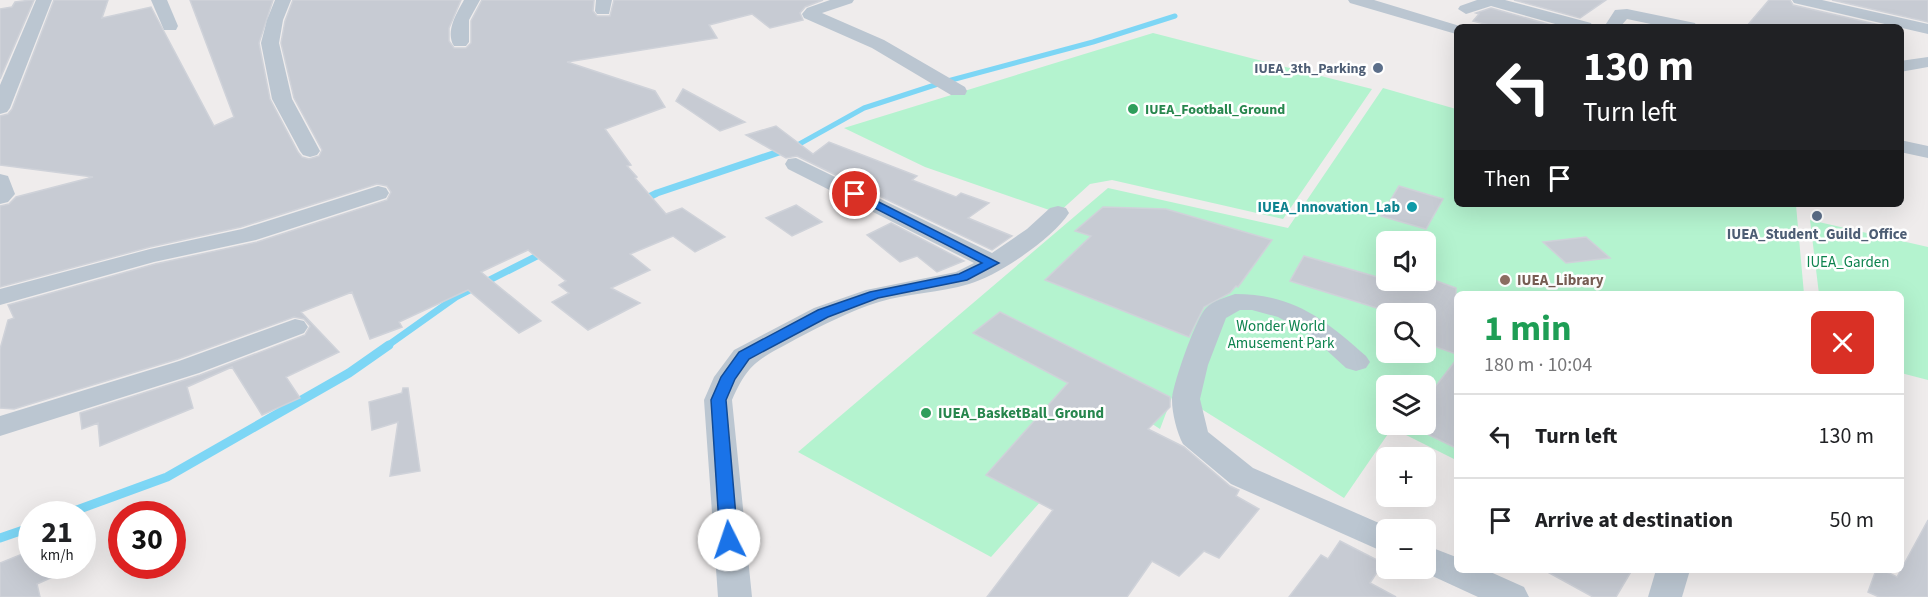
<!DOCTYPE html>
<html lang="en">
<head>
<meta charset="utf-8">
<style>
	:root { --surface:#fff; --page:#f6f6f6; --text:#202124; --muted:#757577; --line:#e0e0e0 }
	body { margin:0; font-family:"Source Sans 3",sans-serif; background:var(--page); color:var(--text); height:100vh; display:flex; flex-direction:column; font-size:22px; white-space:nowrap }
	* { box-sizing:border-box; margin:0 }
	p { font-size:20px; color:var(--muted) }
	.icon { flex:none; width:33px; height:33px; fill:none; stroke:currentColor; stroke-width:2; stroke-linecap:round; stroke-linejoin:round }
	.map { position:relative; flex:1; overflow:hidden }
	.drawer { position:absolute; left:1454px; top:291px; width:450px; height:282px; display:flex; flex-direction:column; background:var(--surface); border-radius:9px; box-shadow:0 6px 24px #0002 }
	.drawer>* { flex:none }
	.banner { position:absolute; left:1454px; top:24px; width:450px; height:183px; border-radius:9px; box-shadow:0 6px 24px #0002; background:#202124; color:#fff; overflow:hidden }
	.tools { position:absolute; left:1376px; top:231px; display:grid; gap:12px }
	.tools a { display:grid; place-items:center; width:60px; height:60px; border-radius:9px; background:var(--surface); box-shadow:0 6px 24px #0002; font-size:30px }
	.speed { position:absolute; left:18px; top:501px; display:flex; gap:12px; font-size:30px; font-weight:700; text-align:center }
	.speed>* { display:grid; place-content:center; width:78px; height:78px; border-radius:50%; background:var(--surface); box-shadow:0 6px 24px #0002; line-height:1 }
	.speed small { font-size:15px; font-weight:400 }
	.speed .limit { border:9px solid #d22; background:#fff; color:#111 }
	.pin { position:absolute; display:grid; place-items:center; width:51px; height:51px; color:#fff; margin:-26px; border:3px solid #fff; border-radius:50%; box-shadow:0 2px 6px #0007 }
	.me { position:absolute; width:66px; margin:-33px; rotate:356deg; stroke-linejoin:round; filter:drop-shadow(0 0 4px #0008) }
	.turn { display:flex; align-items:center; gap:21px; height:126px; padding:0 30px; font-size:27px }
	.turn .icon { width:78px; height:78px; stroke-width:2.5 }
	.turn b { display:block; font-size:42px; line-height:51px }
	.then { display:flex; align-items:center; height:57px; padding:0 30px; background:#0003; gap:12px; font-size:22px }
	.round { display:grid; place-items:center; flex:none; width:63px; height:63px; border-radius:9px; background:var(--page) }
	.headline { display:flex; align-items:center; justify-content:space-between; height:102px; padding:0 30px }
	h1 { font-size:36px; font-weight:700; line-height:45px; color:#1e9e55 }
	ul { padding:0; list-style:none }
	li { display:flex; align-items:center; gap:18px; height:84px; padding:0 30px; border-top:2px solid var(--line) }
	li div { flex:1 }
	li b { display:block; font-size:22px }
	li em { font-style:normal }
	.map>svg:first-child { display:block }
	.green { fill:#b4f3cf; fill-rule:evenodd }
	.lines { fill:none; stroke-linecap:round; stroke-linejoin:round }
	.stream-far2 { stroke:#7dd6f5; stroke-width:5 }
	.stream-far1 { stroke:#7dd6f5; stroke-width:7 }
	.stream { stroke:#7dd6f5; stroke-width:9 }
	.building { fill:#c7cbd3; stroke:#cfd2d9; stroke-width:1.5 }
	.minor { fill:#bbc6d1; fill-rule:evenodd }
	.route { fill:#1a73e8; stroke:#114b97; stroke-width:1.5 }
	.service-dot { fill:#5c6f8a; stroke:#fff; stroke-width:2 }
	.leisure-dot { fill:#2e9e5b; stroke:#fff; stroke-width:2 }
	.culture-dot { fill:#0f9aa8; stroke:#fff; stroke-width:2 }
	.education-dot { fill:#8d6e63; stroke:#fff; stroke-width:2 }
	.labels { text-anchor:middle; stroke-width:5; stroke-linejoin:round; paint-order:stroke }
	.far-service-label { font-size:14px; font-weight:bold; fill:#4e5e75; stroke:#fff; text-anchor:end }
	.far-leisure-label { font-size:14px; font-weight:bold; fill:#27864d; stroke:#fff; text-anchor:start }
	.culture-label { font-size:15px; font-weight:bold; fill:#0d838f; stroke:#fff; text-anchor:end }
	.service-label { font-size:15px; font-weight:bold; fill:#4e5e75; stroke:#fff }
	.park-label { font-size:15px; fill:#0d834e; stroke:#fff }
	.education-label { font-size:15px; font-weight:bold; fill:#785e54; stroke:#fff; text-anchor:start }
	.leisure-label { font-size:15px; font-weight:bold; fill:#27864d; stroke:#fff; text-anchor:start }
</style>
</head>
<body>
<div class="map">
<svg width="1928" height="597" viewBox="0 0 1928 597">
	<rect width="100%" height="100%" fill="#efecec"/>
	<g class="green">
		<polygon points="1153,33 1372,89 1283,219 1112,180 1090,184 1058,213 925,167 844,128"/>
		<path d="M1383,88L1456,109V204L1796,205L1804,294H1456V460L1392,428L1344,498L1174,392L1160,429L1089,383L1059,481L991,557L798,452L1108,188L1288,228ZM1386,242H1425V280H1386ZM1386,314H1425V352H1386ZM1386,386H1425V424H1386Z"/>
		<polygon points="1810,220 1928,247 1928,380 1901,373 1900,294 1819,294"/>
	</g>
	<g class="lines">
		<polyline class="stream-far2" points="781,151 794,147 864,108 944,82 1093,42 1175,16"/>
		<g class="stream-far1">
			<polyline points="643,200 657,193 785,150"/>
			<polyline points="387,346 456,297 545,252"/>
		</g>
		<g class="stream">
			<polyline points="66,514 167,477 349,373 389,345"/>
			<polyline points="0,538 32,527"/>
		</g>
	</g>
	<g class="building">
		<polygon points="31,0 34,0 0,79 0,9 12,7 15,2"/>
		<polygon points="54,0 108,0 102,18 151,7 214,126 234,117 190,0 273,0 259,43 270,99 298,152 302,157 309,159 319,156 322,150 294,98 281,43 285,21 293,0 461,0 449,28 449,41 454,48 466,48 471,43 471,21 482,0 594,0 593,11 597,16 610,16 614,0 823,0 805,7 800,13 803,20 770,28 752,14 709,25 717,38 567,62 655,91 665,107 605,129 631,165 627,166 637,177 635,178 666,214 682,208 725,237 695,252 673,236 630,254 650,270 611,288 640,303 588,330 552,302 569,293 559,285 566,281 528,250 481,272 541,321 519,333 468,290 399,322 402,327 370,339 352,292 301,312 339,352 286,377 300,398 262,415 232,367 187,387 193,408 100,446 98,423 82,429 80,413 200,375 305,335 310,326 304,319 294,317 178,359 14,409 0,408 0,349 8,320 14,318 8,305 155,264 257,242 387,200 391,192 387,186 377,184 241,227 150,247 0,287 0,206 9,204 16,197 93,177 0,165 0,116 8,114 12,109"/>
		<polygon points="1514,0 1606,0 1580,18"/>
		<polygon points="1769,0 1790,0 1793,5 1888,27 1746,27"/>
		<polygon points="1832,0 1928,0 1928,22"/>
		<polygon points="1491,8 1558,27 1497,27 1473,21 1479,14 1476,13"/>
		<polygon points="683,89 745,122 720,131 676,101"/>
		<polygon points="776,126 813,154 829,142 917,176 912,180 956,197 961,193 989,203 968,218 1012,236 992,250 873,193 879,189 854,184 797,156 786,158 746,135"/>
		<polygon points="1399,186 1443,199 1426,229 1381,216"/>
		<polygon points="796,205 822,222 792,236 766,218"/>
		<polygon points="1103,207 1166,209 1272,240 1238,287 1236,286 1230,293 1204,307 1189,337 1045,280 1091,236 1075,231"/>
		<polygon points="891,223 964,261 937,272 917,256 900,262 867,235"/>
		<polygon points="1586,237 1610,258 1566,263 1543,242"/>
		<polygon points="1304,256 1412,287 1416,280 1434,280 1456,288 1456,354 1425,343 1425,314 1396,314 1290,281"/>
		<polygon points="1000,312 1170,397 1170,407 1148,429 1184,447 1230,486 1239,490 1236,496 1259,509 1219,558 1204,551 1179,576 1152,561 1127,597 987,597 1053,510 986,475 1068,383 973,333"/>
		<polygon points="1456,360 1456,448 1425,433 1425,400"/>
		<polygon points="403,388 408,388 420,471 390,476 398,422 372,430 369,402 402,393"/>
		<polygon points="1928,520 1928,597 1879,597 1868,592 1876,570 1883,570 1897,577"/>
		<polygon points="1340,541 1383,563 1370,583 1396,597 1289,597 1321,555 1328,559"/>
		<polygon points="32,550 32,566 77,566 37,584 40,597 0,597 0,563"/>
		<polygon points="1544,570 1632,570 1616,597 1593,597"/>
	</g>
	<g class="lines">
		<g class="minor">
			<polygon points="36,0 52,0 10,108 7,112 0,114 0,85"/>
			<polygon points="151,0 167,0 178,26 176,30 164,30"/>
			<polygon points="275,0 291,0 283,20 279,43 292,99 320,151 317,155 310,157 303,155 300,151 272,99 261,43 267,20"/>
			<path d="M464,0H480L469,20V42L466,46H454C445,31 457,13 464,0Z"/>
			<polygon points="596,0 612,0 609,14 597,14 595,11"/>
			<polygon points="830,0 854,0 852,3 822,13 884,40 965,87 967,91 965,95 951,95 872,48 804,18 802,14 807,8"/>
			<polygon points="1348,0 1374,0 1463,27 1456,27 1456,34 1350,3"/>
			<polygon points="1477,0 1505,0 1591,23 1593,27 1566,27 1491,6 1466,14 1458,9 1460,6"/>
			<polygon points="1792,0 1822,0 1928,24 1928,34 1794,3"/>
			<polygon points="1627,9 1695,23 1697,27 1665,27 1627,19 1620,27 1604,27 1615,10"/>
			<polygon points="1928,57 1928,67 1900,72 1900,61"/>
			<polygon points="1900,140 1928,146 1928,158 1900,152"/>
			<path d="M796,158L992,253L1027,229L1050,208L1058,206L1066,208L1069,213C1052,239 999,275 969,284C940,293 908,293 879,302C850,311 823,325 796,339C760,359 749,361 732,400L752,597H718L704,400L714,377L734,350L814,308L866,290L956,272L974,263L788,169L785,164L788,159Z"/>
			<polygon points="0,174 8,176 15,194 8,202 0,204"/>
			<polygon points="378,186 386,188 389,193 386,198 256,240 154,262 0,305 0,289 150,249 242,229"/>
			<path d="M1235,294C1293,294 1324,319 1366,356L1370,362L1366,368L1356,371L1346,368L1309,334L1278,317L1252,310H1240L1226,318L1208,365L1200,399L1208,432L1253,468L1395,530H1386V553L1231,484L1183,444C1177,433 1172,413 1172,400C1172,386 1196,318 1206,308C1213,301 1226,297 1235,294Z"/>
			<polygon points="295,319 304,321 308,327 304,333 199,373 0,436 0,416 179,361"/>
			<polygon points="1425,545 1456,557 1456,570 1486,570 1524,587 1529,597 1478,597 1415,568 1425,568"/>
			<polygon points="1656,570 1690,570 1682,597 1648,597"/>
		</g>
	</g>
	<polygon class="route" points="855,190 999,263 967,280 878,298 828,317 749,359 735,379 726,400 738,540 735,545 729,547 723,545 720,540 711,400 721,377 739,352 818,310 870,292 959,274 982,263 851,196 849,194"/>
	<g class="service-dot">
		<circle cx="1378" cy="68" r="6"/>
		<circle cx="1817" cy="216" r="6"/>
	</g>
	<g class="leisure-dot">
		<circle cx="1133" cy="109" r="6"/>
		<circle cx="926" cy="413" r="6"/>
	</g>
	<circle class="culture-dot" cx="1412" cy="207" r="6"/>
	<circle class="education-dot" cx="1505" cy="280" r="6"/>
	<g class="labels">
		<g class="far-service-label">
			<text x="1366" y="73">IUEA_3th_Parking</text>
		</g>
		<g class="far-leisure-label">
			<text x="1145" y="114">IUEA_Football_Ground</text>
		</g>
		<g class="culture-label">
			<text x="1400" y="212">IUEA_Innovation_Lab</text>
		</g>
		<g class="service-label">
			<text x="1817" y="239">IUEA_Student_Guild_Office</text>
		</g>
		<g class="park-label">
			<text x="1848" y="267">IUEA_Garden</text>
			<text x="1281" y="331">Wonder World<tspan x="1281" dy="17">Amusement Park</tspan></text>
		</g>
		<g class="education-label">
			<text x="1517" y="285">IUEA_Library</text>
		</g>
		<g class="leisure-label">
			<text x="938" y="418">IUEA_BasketBall_Ground</text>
		</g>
	</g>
</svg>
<div class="tools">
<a><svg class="icon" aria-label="sound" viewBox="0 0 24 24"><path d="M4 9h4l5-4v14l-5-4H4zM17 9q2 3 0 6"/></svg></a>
<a><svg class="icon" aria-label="search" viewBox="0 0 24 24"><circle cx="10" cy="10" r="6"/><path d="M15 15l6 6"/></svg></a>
<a><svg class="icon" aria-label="layers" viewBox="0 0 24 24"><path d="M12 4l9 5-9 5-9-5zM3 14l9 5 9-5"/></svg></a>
<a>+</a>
<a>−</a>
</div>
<div class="speed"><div>21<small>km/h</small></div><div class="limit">30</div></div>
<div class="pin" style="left:855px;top:194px;background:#d93025"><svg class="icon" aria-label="arrive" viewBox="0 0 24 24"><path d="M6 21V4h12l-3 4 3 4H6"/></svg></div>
<svg class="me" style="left:729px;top:540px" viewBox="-20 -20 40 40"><circle r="19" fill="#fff"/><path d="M0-13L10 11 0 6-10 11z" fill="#1a73e8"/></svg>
<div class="banner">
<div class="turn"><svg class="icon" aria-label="left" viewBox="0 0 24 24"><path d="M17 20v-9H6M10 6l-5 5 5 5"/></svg><div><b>130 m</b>Turn left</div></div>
<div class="then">Then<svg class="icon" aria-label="arrive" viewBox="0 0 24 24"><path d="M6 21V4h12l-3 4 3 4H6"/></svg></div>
</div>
<section class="drawer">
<div class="headline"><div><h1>1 min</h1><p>180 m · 10:04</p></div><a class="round" style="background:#d93025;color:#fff"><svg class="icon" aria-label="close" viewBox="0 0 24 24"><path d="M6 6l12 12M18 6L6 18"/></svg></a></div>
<ul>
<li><svg class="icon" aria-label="left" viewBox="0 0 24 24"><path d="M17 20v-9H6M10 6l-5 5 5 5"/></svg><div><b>Turn left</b></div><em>130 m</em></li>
<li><svg class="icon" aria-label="arrive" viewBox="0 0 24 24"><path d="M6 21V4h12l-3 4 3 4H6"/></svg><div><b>Arrive at destination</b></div><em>50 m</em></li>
</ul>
</section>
</div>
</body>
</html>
